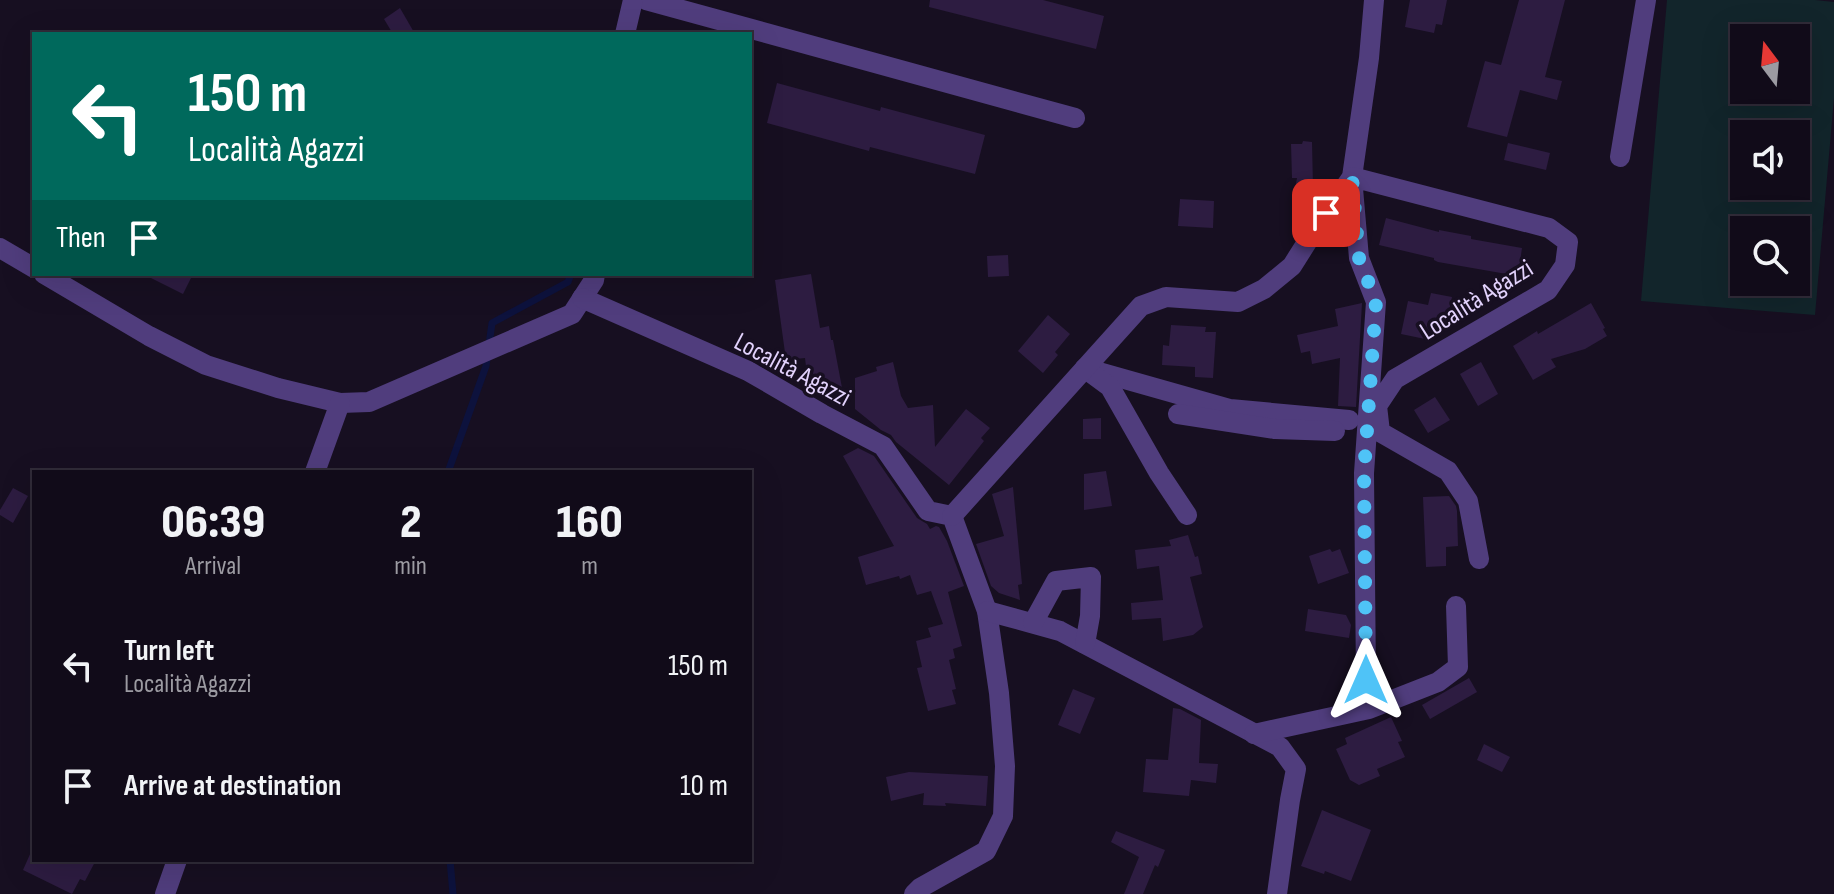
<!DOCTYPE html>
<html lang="en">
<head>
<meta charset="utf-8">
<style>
	:root { --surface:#110b19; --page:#1e1926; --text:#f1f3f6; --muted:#9c9ba2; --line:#302b38 }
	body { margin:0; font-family:"Sofia Sans Condensed",sans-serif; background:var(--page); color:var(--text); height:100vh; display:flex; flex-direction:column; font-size:30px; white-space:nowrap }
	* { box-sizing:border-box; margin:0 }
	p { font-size:26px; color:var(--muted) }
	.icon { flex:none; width:44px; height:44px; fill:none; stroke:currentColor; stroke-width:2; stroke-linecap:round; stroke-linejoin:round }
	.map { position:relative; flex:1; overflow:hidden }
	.sheet { position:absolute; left:32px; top:470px; width:720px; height:392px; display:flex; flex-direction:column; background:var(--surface); border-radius:0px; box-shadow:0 8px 32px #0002,0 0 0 2px var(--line) }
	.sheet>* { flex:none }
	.top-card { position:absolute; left:32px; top:32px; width:720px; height:244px; border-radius:0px; box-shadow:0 8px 32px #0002,0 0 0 2px var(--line); background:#00695c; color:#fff; overflow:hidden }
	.needle { width:52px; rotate:344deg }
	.fabs { position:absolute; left:1730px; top:24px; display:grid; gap:16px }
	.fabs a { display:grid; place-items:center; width:80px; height:80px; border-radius:0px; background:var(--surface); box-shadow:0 8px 32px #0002,0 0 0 2px var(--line); font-size:40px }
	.pin { position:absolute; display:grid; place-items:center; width:68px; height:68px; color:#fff; margin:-34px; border-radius:16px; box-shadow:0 4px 12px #0006 }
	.me { position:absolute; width:88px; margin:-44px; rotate:0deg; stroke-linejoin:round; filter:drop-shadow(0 0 6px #0008) }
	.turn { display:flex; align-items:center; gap:28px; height:168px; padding:0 24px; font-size:36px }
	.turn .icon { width:104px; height:104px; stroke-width:2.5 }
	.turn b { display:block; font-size:56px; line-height:68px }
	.then { display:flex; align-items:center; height:76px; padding:0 24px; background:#0003; gap:16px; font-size:30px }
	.eta { display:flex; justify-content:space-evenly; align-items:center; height:136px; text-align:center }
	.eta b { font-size:48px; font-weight:800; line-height:56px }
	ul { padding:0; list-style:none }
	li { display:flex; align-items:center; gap:24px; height:120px; padding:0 24px }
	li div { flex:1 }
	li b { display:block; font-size:30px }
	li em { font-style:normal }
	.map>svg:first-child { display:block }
	.green { fill:#12252b; fill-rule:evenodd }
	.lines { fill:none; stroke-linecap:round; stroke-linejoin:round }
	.stream { stroke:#0d123d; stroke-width:7 }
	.building { fill:#2d1c41 }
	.minor { stroke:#503d7d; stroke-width:20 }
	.route { stroke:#4fc3f7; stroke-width:14; stroke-dasharray:0 25.2 }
	.labels { text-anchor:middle; stroke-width:7; stroke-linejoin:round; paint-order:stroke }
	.street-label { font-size:26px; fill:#e2d2fc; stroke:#170f21 }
</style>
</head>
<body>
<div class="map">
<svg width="1834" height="894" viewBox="0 0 1834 894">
	<rect width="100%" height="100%" fill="#170f21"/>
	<path class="green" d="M1667,0H1815L1834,2V98L1815,315L1641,301ZM1744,38H1796V90H1744ZM1744,134H1796V186H1744ZM1744,230H1796V282H1744Z"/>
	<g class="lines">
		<g class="stream">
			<polyline points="448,472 486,366 492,323 568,282 571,274"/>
			<polyline points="450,860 453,894"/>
		</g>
	</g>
	<g class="building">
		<polygon points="930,0 1043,0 1104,16 1096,49 929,7"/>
		<polygon points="1410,0 1447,0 1442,25 1436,24 1434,33 1405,27"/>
		<polygon points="1519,0 1565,0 1545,77 1562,81 1557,100 1520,90 1507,137 1467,127 1485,61 1501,65"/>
		<polygon points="400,8 415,34 393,34 384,19"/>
		<polygon points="777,83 880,111 881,107 985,135 975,174 870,147 869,151 767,123"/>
		<polygon points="1303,141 1312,142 1313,187 1309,208 1292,205 1297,178 1292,178 1291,144 1302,144"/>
		<polygon points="1508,143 1550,153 1546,170 1504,160"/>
		<polygon points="1180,199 1214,201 1213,228 1178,226"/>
		<polygon points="1386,218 1439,232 1439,230 1471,236 1471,239 1522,248 1518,276 1438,262 1434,260 1434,258 1379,245"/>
		<polygon points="1008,255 1009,276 988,277 987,256"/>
		<polygon points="143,274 193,274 183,294"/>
		<polygon points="811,274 820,328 829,326 831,340 833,340 843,393 826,396 826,393 815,395 809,392 805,358 786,360 775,280"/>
		<polygon points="1431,293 1452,297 1446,325 1425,339 1401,334 1408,301 1428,305"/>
		<polygon points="1362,303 1356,407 1338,406 1340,358 1312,364 1310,351 1301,353 1297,335 1338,326 1335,309"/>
		<polygon points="1591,303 1605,328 1603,329 1607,336 1585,349 1551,359 1556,367 1533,380 1513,346 1537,331 1538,334"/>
		<polygon points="1048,315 1070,334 1055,352 1058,355 1043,373 1018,351"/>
		<polygon points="1171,325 1206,327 1205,332 1216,332 1213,378 1195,377 1195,367 1162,365 1163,345 1169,346"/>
		<polygon points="893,362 901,396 908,408 933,405 935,447 966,409 990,428 981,438 984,441 949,485 896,442 891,435 881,430 855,409 855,378 877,371 876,367"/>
		<polygon points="1481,362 1498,394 1478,406 1460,374"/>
		<polygon points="1435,397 1450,420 1428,433 1414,410"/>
		<polygon points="1101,418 1101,439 1083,439 1083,419"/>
		<polygon points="858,448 874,456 917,518 927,524 930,529 936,526 939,527 947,541 964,586 948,592 962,646 953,649 955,658 949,660 956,689 952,690 956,704 928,711 917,668 922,667 916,641 931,637 928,628 943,624 931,591 917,595 910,575 900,579 899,576 866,585 858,557 894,546 843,456"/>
		<polygon points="1106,471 1112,506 1084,510 1084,474"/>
		<polygon points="1013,487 1022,584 1018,585 1020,600 999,593 991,586 976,544 1004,536 992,494"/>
		<polygon points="13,488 28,496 13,523 0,515 0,510"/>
		<polygon points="1449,496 1456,506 1457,511 1458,546 1446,547 1446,566 1426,567 1423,497"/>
		<polygon points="1188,535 1195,557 1198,556 1202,574 1190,577 1203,627 1193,635 1163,641 1161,618 1132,620 1131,603 1163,600 1159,566 1137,569 1135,550 1171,546 1169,540"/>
		<polygon points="1330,549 1332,552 1340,549 1349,573 1318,584 1309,556"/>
		<polygon points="1308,609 1346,615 1351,625 1349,638 1305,631"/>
		<polygon points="1469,678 1477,692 1430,719 1422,705"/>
		<polygon points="1073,689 1095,698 1080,734 1058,725"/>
		<polygon points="1173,708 1180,709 1201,720 1199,763 1218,764 1216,783 1191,780 1189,796 1143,792 1146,759 1168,760"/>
		<polygon points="1391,717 1402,741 1398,742 1405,757 1377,769 1380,776 1359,785 1350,780 1336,749 1347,744 1345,738"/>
		<polygon points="1484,744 1510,757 1502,772 1477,760"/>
		<polygon points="909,772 988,776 986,806 945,803 946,806 923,805 924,793 891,801 886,777"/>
		<polygon points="1322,810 1371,830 1351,881 1325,871 1324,874 1301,866"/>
		<polygon points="1116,831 1165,850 1158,867 1155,865 1143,894 1124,894 1139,857 1111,842"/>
		<polygon points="31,852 34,854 34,860 96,860 85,881 80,879 72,894 23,870"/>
	</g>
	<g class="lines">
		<g class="minor">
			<polyline points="646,0 1075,118"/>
			<polyline points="625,34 633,0"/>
			<polyline points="1620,157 1646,0"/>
			<polyline points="0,248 34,268"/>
			<polyline points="44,274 149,336 206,365 278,388 340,403 369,402 572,314 594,280 595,274"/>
			<polyline points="582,298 748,371 822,414 883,446 928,511 952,516 987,611 999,693 1005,766 1003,816 986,851 920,888 914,894"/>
			<polyline points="1085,368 1230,409 1349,420"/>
			<polyline points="1091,373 1110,387 1159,473 1187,515"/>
			<polyline points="1178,414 1275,429 1335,431"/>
			<polyline points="315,472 340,403"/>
			<polyline points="952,516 1141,306 1166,297 1238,302 1264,289 1292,266 1314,231 1352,177 1369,58 1374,0"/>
			<polyline points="987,611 1060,631 1280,747 1296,769 1290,800 1277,894"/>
			<polyline points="1033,623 1056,581 1091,577 1090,616 1085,644"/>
			<polyline points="1366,680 1364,473 1376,302 1359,258 1352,177 1549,228 1568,242 1565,265 1548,290 1395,379 1377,406 1380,432 1448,471 1468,501 1479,559"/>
			<polyline points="1254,734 1369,709 1438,682 1458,667 1456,606"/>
			<polyline points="165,894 177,860"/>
		</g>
	</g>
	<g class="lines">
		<polyline class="route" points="1326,213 1352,177 1359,258 1376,302 1364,473 1366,680"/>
	</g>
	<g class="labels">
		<g class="street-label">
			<text transform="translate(1476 299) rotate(-32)" y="9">Località Agazzi</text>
			<text transform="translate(793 369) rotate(28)" y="9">Località Agazzi</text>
		</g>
	</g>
</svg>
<div class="fabs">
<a><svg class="needle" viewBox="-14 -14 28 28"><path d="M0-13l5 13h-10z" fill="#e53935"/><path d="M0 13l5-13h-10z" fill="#9c9ba2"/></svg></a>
<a><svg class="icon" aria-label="sound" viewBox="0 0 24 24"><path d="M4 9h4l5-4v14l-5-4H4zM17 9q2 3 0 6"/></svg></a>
<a><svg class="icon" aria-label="search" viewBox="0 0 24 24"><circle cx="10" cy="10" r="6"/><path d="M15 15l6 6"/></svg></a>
</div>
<div class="pin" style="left:1326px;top:213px;background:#d93025"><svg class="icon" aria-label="arrive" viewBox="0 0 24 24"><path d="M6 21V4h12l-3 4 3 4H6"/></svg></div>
<svg class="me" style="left:1366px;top:680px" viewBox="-20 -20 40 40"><path d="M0-17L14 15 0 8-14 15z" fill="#4fc3f7" stroke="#fff" stroke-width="4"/></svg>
<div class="top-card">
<div class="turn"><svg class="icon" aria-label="left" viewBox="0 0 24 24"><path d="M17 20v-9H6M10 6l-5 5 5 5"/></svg><div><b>150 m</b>Località Agazzi</div></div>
<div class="then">Then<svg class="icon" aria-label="arrive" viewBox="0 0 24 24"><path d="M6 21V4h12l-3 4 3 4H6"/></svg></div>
</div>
<section class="sheet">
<div class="eta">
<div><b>06:39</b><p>Arrival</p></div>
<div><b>2</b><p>min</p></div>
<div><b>160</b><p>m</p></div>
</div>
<ul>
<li><svg class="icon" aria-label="left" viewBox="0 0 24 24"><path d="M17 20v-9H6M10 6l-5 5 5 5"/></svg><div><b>Turn left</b><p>Località Agazzi</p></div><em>150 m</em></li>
<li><svg class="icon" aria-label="arrive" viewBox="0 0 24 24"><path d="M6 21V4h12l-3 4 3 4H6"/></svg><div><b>Arrive at destination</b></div><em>10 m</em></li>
</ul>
</section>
</div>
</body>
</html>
